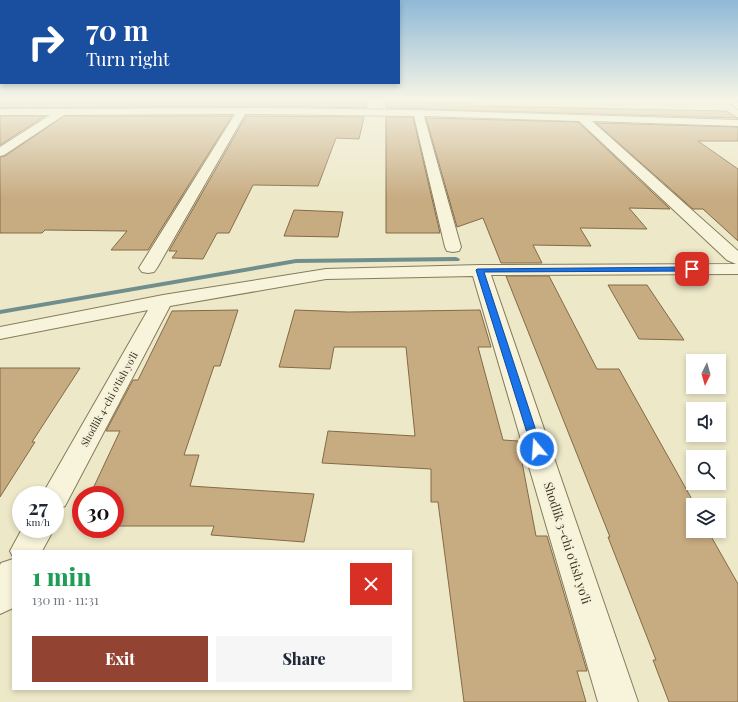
<!DOCTYPE html>
<html lang="en">
<head>
<meta charset="utf-8">
<style>
	:root { --surface:#fff; --page:#f6f6f7; --text:#1f2937; --muted:#747a83; --accent:#924332 }
	body { margin:0; font-family:"Playfair Display",serif; background:var(--page); color:var(--text); height:100vh; display:flex; flex-direction:column; font-size:15px; white-space:nowrap }
	* { box-sizing:border-box; margin:0 }
	p { font-size:13px; color:var(--muted) }
	.icon { flex:none; width:22px; height:22px; fill:none; stroke:currentColor; stroke-width:2; stroke-linecap:round; stroke-linejoin:round }
	.map { position:relative; flex:1; overflow:hidden }
	.side { position:absolute; left:12px; top:550px; width:400px; height:140px; display:flex; flex-direction:column; background:var(--surface); border-radius:0px; box-shadow:0 2px 6px #0003 }
	.side>* { flex:none }
	.banner { position:absolute; left:0px; top:0px; width:400px; height:84px; box-shadow:0 2px 6px #0003; background:#1a4fa0; color:#fff; overflow:hidden }
	.needle { width:26px; rotate:185deg }
	.fabs { position:absolute; left:686px; top:354px; display:grid; gap:8px }
	.fabs a { display:grid; place-items:center; width:40px; height:40px; border-radius:0px; background:var(--surface); box-shadow:0 2px 6px #0003; font-size:20px }
	.speed { position:absolute; left:12px; top:486px; display:flex; gap:8px; font-size:20px; font-weight:700; text-align:center }
	.speed>* { display:grid; place-content:center; width:52px; height:52px; border-radius:50%; background:var(--surface); box-shadow:0 2px 6px #0003; line-height:1 }
	.speed small { font-size:10px; font-weight:400 }
	.speed .limit { border:6px solid #d22; background:#fff; color:#111 }
	.pin { position:absolute; display:grid; place-items:center; width:34px; height:34px; color:#fff; margin:-17px; border-radius:8px; box-shadow:0 2px 6px #0006 }
	.me { position:absolute; width:44px; margin:-22px; rotate:342deg; stroke-linejoin:round; filter:drop-shadow(0 0 3px #0008) }
	.turn { display:flex; align-items:center; gap:14px; height:84px; padding:0 20px; font-size:18px }
	.turn .icon { width:52px; height:52px; stroke-width:2.5 }
	.turn b { display:block; font-size:28px; line-height:34px }
	.round { display:grid; place-items:center; flex:none; width:42px; height:42px; border-radius:0px; background:var(--page) }
	.headline { display:flex; align-items:center; justify-content:space-between; height:68px; padding:0 20px }
	h1 { font-size:24px; font-weight:800; line-height:30px; color:#1e9e55 }
	.cta { display:flex; gap:8px; margin-top:auto; padding:8px 20px }
	.cta a { flex:1; height:46px; border-radius:0px; background:var(--accent); color:#fff; font-size:16px; font-weight:800; line-height:46px; text-align:center }
	.cta a+a { background:var(--page); color:var(--text) }
	.map>svg:first-child { display:block }
	.lines { fill:none; stroke-linecap:round; stroke-linejoin:round }
	.stream { fill:#708e8c; fill-rule:evenodd }
	.building { fill:#c7ab81; stroke:#846a46 }
	.minor-casing { stroke:#877b5e; stroke-width:2 }
	.minor { fill:#f7f4db; fill-rule:evenodd }
	.route { fill:#1a73e8; stroke:#114b97 }
	.labels { text-anchor:middle; stroke-width:3; stroke-linejoin:round; paint-order:stroke }
	.street-label { font-size:10px; fill:#383121; stroke:#f4f1d8 }
	.near-street-label { font-size:12px; fill:#383121; stroke:#f4f1d8 }
</style>
</head>
<body>
<div class="map">
<svg width="738" height="702" viewBox="0 0 738 702">
	<rect width="100%" height="100%" fill="#ece8c8"/>
	<g class="lines">
		<polygon class="stream" points="456,257 460,259 459,261 296,263 0,314 0,310 296,259"/>
	</g>
	<g class="building">
		<polygon points="0,100 353,100 367,101 366,108 269,106 0,108"/>
		<polygon points="386,102 477,103 478,106 726,111 738,118 386,108"/>
		<polygon points="0,116 45,116 0,145"/>
		<polygon points="64,116 232,116 148,250 111,250 127,231 45,230 42,233 0,233 0,157 5,156"/>
		<polygon points="246,116 364,117 359,139 336,138 318,186 253,185 229,233 217,233 203,259 172,258 177,251 169,251"/>
		<polygon points="386,117 413,117 440,233 386,233"/>
		<polygon points="426,118 578,122 670,209 629,208 647,229 580,228 591,246 533,245 542,263 501,263 483,218 457,227"/>
		<polygon points="596,123 738,127 738,141 698,141 738,169 738,241 703,209 693,209"/>
		<polygon points="294,210 343,212 338,237 284,236"/>
		<polygon points="506,276 549,276 597,369 619,369 694,503 692,503 693,531 708,531 738,584 738,702 669,702 653,660 656,660 608,537 610,537"/>
		<polygon points="608,285 647,285 684,340 639,339"/>
		<polygon points="238,310 220,366 214,366 184,455 199,455 190,486 314,494 304,542 211,535 214,526 115,526 115,495 90,495 120,431 106,431 133,380 138,380 172,311"/>
		<polygon points="295,310 348,312 480,310 491,347 478,347 503,440 518,441 536,536 547,536 587,671 577,671 586,702 464,702 438,502 431,502 431,469 322,463 328,431 415,436 406,347 334,347 330,369 279,367"/>
		<polygon points="0,368 80,368 32,442 35,442 0,497"/>
	</g>
	<g class="lines">
		<defs>
			<g id="minor">
				<polygon points="725,100 738,102 738,109"/>
				<polygon points="269,108 418,110 738,120 738,126 592,121 738,251 738,274 491,275 638,702 598,702 473,276 326,279 170,306 65,506 55,510 55,495 42,495 148,310 0,339 0,327 163,295 326,269 480,265 736,264 727,260 579,121 424,116 461,247 459,251 453,252 447,251 445,247 414,116 245,114 157,268 154,272 148,273 142,272 139,268 235,114 64,115 4,155 0,156 0,147 50,115 0,115 0,109"/>
				<polygon points="22,529 54,529 42,551 13,551 13,557 10,551"/>
				<polygon points="13,559 13,608 0,614 0,565 1,563"/>
			</g>
		</defs>
		<use href="#minor" class="minor-casing"/>
		<use href="#minor" class="minor"/>
	</g>
	<linearGradient id="sky" x2="0" y2="1"><stop stop-color="#8fb9d7"/><stop offset="0.5" stop-color="#f6f5e6"/><stop offset="1" stop-color="#f6f5e6" stop-opacity="0"/></linearGradient>
	<rect width="738" height="199" fill="url(#sky)"/>
	<polygon class="route" points="692,267 695,268 695,271 484,272 542,449 541,452 533,452 476,270 477,269"/>
	<g class="labels">
		<g class="street-label">
			<text transform="translate(109 399) rotate(-61)" y="4">Shodlik 4-chi o'tish yo'li</text>
		</g>
		<g class="near-street-label">
			<text transform="translate(567 543) rotate(72)" y="4">Shodlik 3-chi o'tish yo'li</text>
		</g>
	</g>
</svg>
<div class="fabs">
<a><svg class="needle" viewBox="-14 -14 28 28"><path d="M0-13l5 13h-10z" fill="#e53935"/><path d="M0 13l5-13h-10z" fill="#747a83"/></svg></a>
<a><svg class="icon" aria-label="sound" viewBox="0 0 24 24"><path d="M4 9h4l5-4v14l-5-4H4zM17 9q2 3 0 6"/></svg></a>
<a><svg class="icon" aria-label="search" viewBox="0 0 24 24"><circle cx="10" cy="10" r="6"/><path d="M15 15l6 6"/></svg></a>
<a><svg class="icon" aria-label="layers" viewBox="0 0 24 24"><path d="M12 4l9 5-9 5-9-5zM3 14l9 5 9-5"/></svg></a>
</div>
<div class="speed"><div>27<small>km/h</small></div><div class="limit">30</div></div>
<div class="pin" style="left:692px;top:269px;background:#d93025"><svg class="icon" aria-label="arrive" viewBox="0 0 24 24"><path d="M6 21V4h12l-3 4 3 4H6"/></svg></div>
<svg class="me" style="left:537px;top:449px" viewBox="-20 -20 40 40"><circle r="17" fill="#1a73e8" stroke="#fff" stroke-width="3"/><path d="M0-11L8 9 0 5-8 9z" fill="#fff"/></svg>
<div class="banner">
<div class="turn"><svg class="icon" aria-label="right" viewBox="0 0 24 24"><path d="M7 20v-9h11M14 6l5 5-5 5"/></svg><div><b>70 m</b>Turn right</div></div>
</div>
<section class="side">
<div class="headline"><div><h1>1 min</h1><p>130 m · 11:31</p></div><a class="round" style="background:#d93025;color:#fff"><svg class="icon" aria-label="close" viewBox="0 0 24 24"><path d="M6 6l12 12M18 6L6 18"/></svg></a></div>
<div class="cta"><a>Exit</a><a>Share</a></div>
</section>
</div>
</body>
</html>
